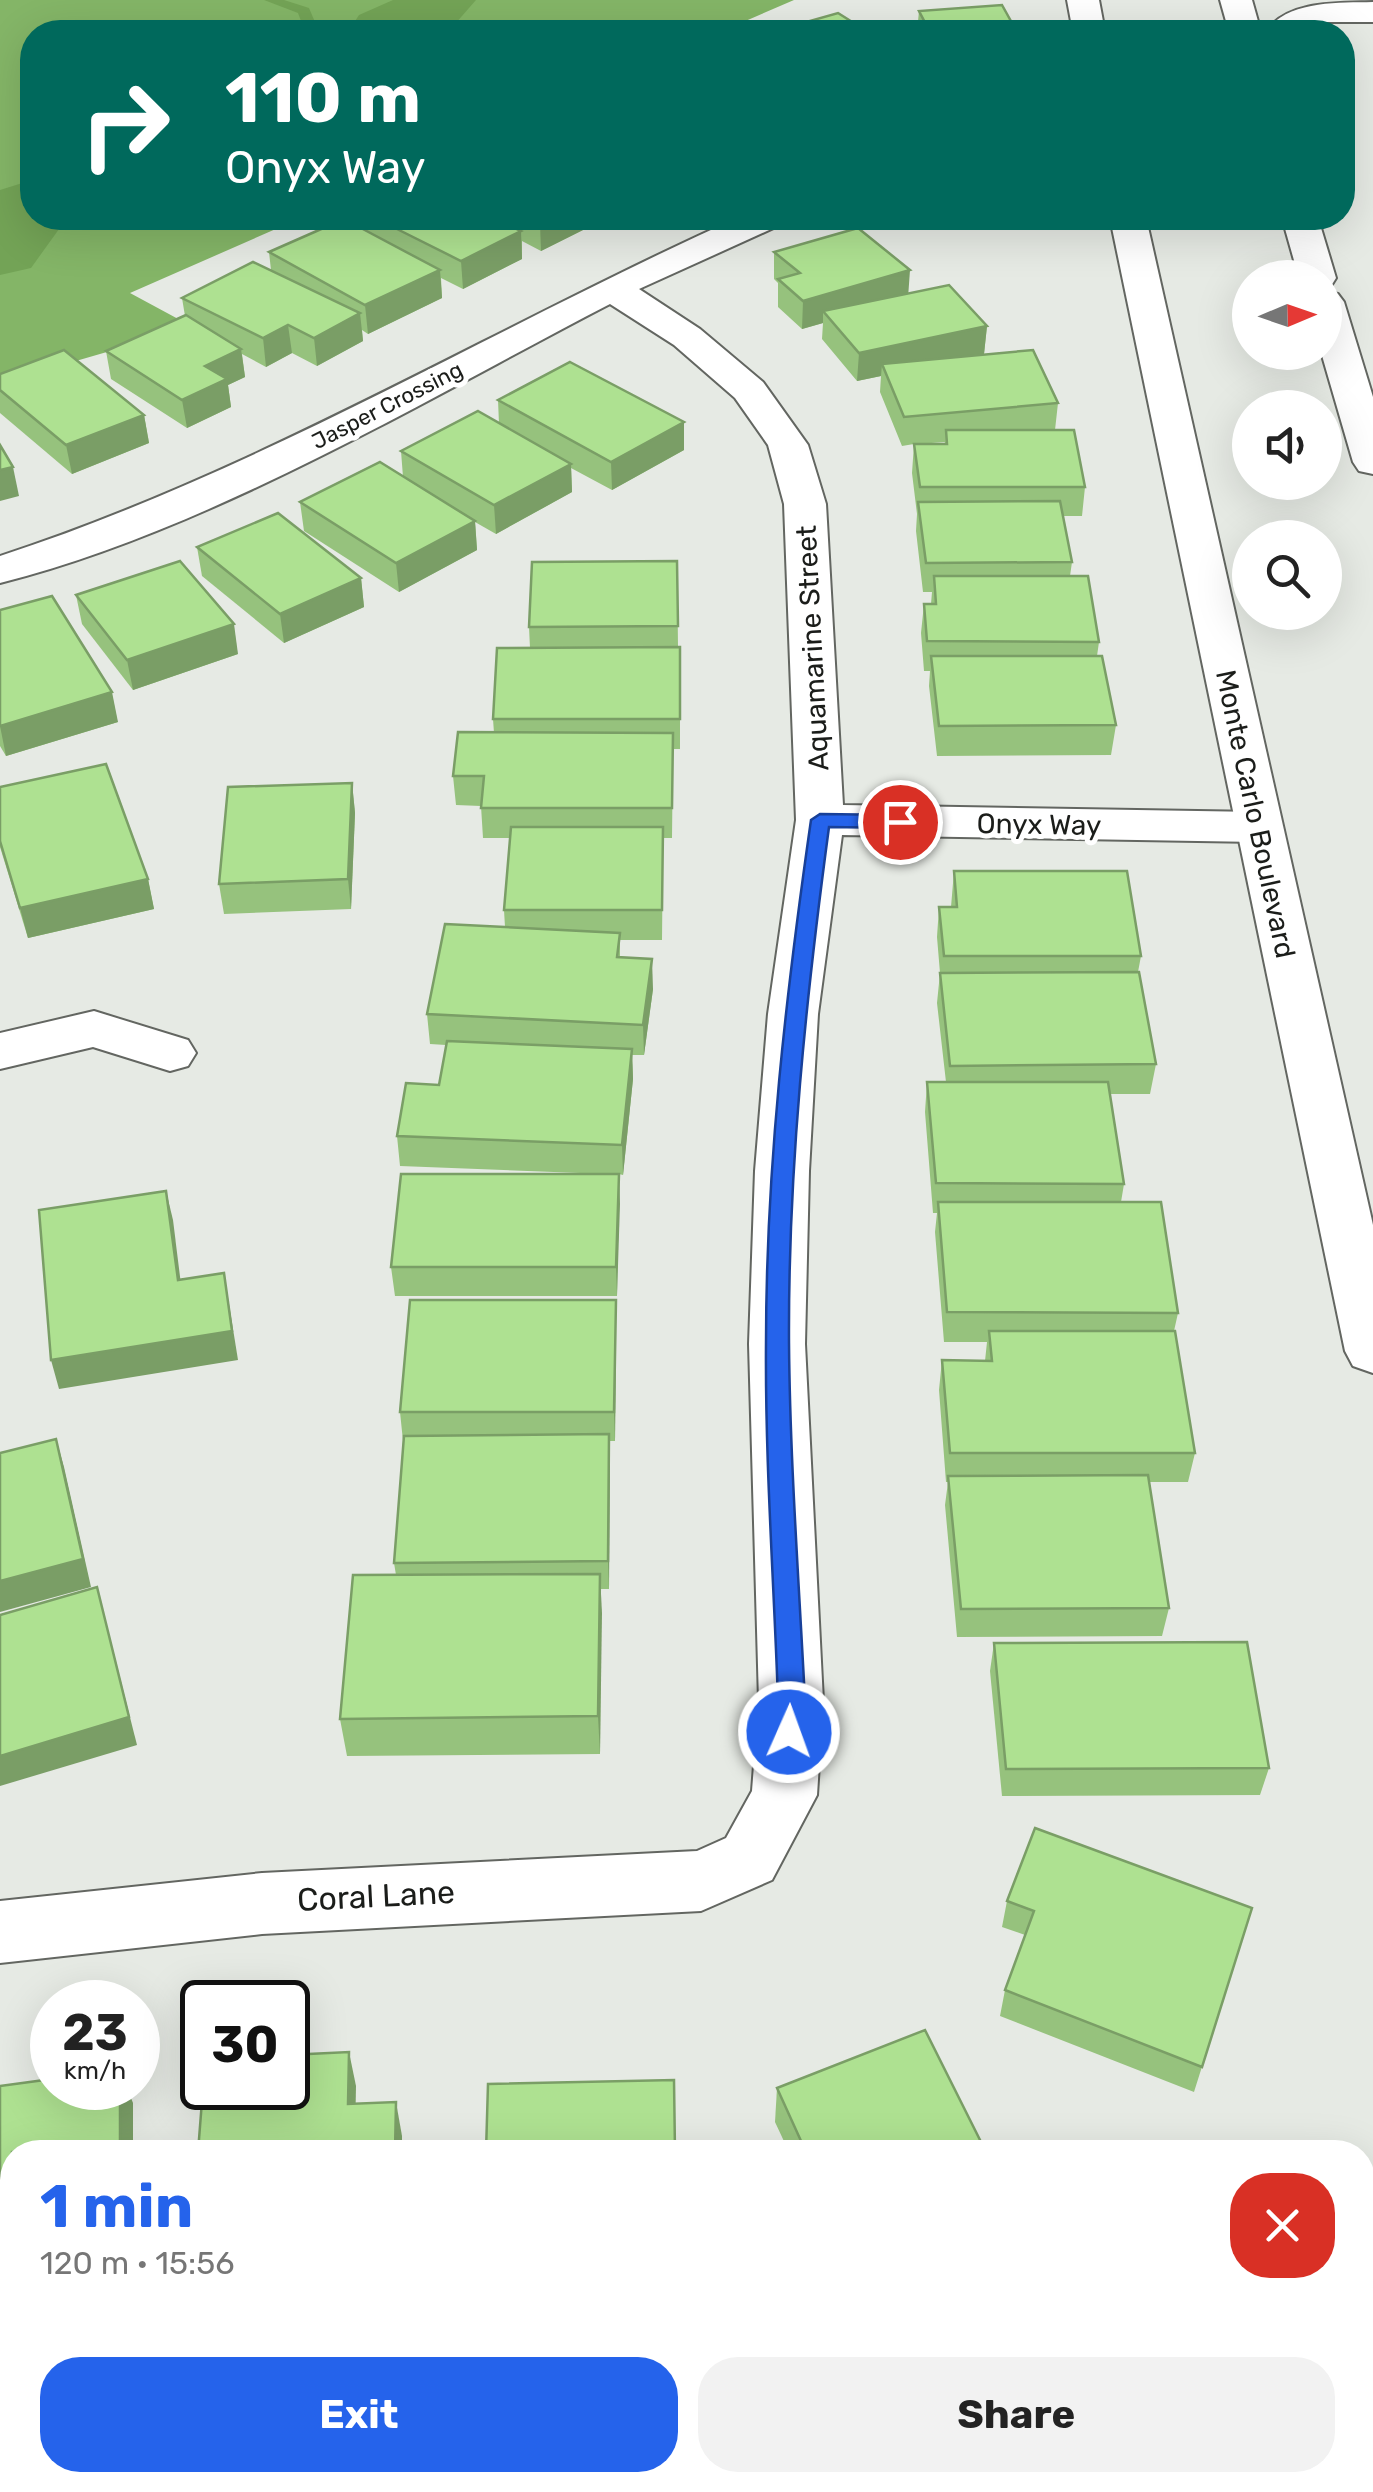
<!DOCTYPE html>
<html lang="en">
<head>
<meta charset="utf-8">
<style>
	:root { --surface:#fff; --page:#f2f2f2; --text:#222; --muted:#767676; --accent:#2563eb }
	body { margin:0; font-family:Rubik,sans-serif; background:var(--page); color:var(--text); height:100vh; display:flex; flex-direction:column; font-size:38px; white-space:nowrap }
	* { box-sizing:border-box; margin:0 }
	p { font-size:32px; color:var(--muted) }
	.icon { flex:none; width:55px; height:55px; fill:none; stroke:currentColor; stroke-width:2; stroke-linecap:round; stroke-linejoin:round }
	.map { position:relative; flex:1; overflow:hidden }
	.drawer { position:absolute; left:0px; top:2140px; width:1375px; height:352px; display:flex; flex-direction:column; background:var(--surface); border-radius:40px 40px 0 0; box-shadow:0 10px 40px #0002 }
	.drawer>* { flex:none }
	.hud { position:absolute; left:20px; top:20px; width:1335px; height:210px; border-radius:40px; box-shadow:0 10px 40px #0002; background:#00695c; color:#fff; overflow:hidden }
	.needle { width:65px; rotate:88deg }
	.tools { position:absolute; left:1232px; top:260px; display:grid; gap:20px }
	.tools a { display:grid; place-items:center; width:110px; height:110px; border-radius:50%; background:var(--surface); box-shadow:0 10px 40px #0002; font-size:50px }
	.speed { position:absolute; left:30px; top:1980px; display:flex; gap:20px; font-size:50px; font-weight:700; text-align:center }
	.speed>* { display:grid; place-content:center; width:130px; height:130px; border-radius:50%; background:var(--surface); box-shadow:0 10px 40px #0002; line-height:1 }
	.speed small { font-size:25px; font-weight:400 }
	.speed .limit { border:5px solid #111; border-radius:15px; background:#fff; color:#111 }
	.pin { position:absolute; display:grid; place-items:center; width:85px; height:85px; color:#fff; margin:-42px; border:5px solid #fff; border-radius:50%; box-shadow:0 2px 10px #0007 }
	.me { position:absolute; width:110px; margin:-55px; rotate:2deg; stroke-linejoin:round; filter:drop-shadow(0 0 8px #0008) }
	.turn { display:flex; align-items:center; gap:35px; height:210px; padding:0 40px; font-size:45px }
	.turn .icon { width:130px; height:130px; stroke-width:2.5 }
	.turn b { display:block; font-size:70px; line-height:85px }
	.round { display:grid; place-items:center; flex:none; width:105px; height:105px; border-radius:40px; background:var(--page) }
	.head { display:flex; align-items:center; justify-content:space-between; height:170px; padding:0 40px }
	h1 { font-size:60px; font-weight:700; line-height:75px; color:var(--accent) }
	.action { display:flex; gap:20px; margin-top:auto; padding:20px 40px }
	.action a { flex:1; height:115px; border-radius:40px; background:var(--accent); color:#fff; font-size:40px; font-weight:700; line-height:115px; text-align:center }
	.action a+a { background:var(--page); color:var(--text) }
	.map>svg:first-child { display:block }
	.forest { fill:#84b567 }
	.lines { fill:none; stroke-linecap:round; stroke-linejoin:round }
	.stream { fill:#73a356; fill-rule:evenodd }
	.river { fill:#73a356; fill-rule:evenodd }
	.minor-casing { stroke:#636661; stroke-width:4 }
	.secondary-casing { stroke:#636661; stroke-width:4 }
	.minor { fill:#fff; fill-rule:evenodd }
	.secondary { fill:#fff; fill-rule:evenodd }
	.wall { fill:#96c27d; fill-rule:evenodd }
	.shaded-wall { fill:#7a9e66 }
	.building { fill:#aee191; stroke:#7a9e66; stroke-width:2.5 }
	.route { fill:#2563eb; stroke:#184099; stroke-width:2.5 }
	.labels { text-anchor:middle; stroke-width:10; stroke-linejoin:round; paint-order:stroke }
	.far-street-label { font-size:22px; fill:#1b1d1a; stroke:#fff }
	.street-label { font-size:28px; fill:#1b1d1a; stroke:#fff }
	.near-street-label { font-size:32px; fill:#1b1d1a; stroke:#fff }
</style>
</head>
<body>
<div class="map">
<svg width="1373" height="2492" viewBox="0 0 1373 2492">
	<rect width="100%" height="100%" fill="#e6eae4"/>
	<polygon class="forest" points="0,0 794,0 720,32 32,32 32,218 301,218 130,293 193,327 0,383"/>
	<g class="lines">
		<polygon class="stream" points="264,0 284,0 309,8 315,22 301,32 287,32 301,21 298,13"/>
		<g class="river">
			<polygon points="393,0 476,0 448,32 348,32 359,15"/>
			<polygon points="32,180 32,218 67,218 31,268 0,275 0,190"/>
		</g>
		<defs>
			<g id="minor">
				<path d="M1373,2V22H1321L1303,32H1265C1288,0 1337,3 1373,2Z"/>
				<polygon points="1089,22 1179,22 1190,25 1195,32 1073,32 1078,25"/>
				<path d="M737,218H783L778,226L639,289L700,329L763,382L808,445L826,504L843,805L1258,812L1275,816L1282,827L1275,838L1258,842L842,835L818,1014L809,1171L805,1344L823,1701L817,1795L772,1880L701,1911L262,1934L0,1963V1901L262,1873L697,1851L726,1838L752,1791L759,1701L749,1344L755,1171L768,1014L796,820L784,504L768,445L735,398L674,345L610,304C421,402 207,531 0,583V556C258,472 491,329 737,218Z"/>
				<polygon points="94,1011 188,1040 196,1053 188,1066 170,1071 93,1047 0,1069 0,1033"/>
			</g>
			<g id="secondary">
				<polygon points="1067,0 1099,0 1105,32 1073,32"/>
				<polygon points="1220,0 1252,0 1261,32 1229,32"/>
				<polygon points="1110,218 1146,218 1373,1225 1373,1373 1353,1366 1345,1351"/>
				<polygon points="1282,218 1318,218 1336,278 1331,286 1325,287 1325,278 1299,278"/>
				<polygon points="1325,291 1338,294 1344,302 1373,397 1373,474 1359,471 1353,462 1321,352 1325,352"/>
			</g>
		</defs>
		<use href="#minor" class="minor-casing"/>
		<use href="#secondary" class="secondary-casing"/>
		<use href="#minor" class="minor"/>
		<use href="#secondary" class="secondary"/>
	</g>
	<g class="wall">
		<polygon points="919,11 1017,32 917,32"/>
		<polygon points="363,218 607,218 541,251 522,241 522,259 463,289 441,278 442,298 368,334 362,330 363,341 317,366 292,353 266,367 242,354 245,377 228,385 231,407 187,428 111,379 106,351 185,316 182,298 271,270 269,252 364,230"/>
		<path d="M774,252L908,294L987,326L984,354L1058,403L1055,430L1085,487L1082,516H1063L1072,562L1070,576L1099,642L1097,656L1116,725L1111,755L937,756L929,686L930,671H924L921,633L924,604H931L932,592H923L916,531L917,514L912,473L914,444L902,446L880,392L881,376L857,381L822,339L823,323L802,329L778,307V283L774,279ZM945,442L944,444H918Z"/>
		<polygon points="0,374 144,415 149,443 72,474 0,413"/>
		<polygon points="498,400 684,422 684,450 612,490 571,468 572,492 496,534 475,522 477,550 399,592 304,531 300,502 403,477 401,451 499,424"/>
		<polygon points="197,547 361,578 364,607 284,643 202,576"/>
		<polygon points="677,561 678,647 680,647 680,749 673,749 672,838 663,838 662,940 620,940 620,957 653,989 644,1055 632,1055 633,1079 623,1175 619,1174 617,1296 395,1296 391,1267 606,1174 400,1166 397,1136 439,1085 446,1045 430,1044 427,1014 505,927 504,910 510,838 483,838 481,806 456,805 453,776 494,733 493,719 530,648 529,627"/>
		<polygon points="76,595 238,654 133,690 82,624"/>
		<polygon points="0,610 118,722 6,756 0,746"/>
		<polygon points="352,783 355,813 351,909 224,914 219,884"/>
		<polygon points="0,787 148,879 154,909 28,938 0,847"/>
		<polygon points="954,871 1141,956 1138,972 1156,1064 1150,1094 1110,1094 1124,1184 1121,1202 1178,1313 1174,1331 1195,1453 1188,1482 1149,1482 1169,1608 1162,1636 957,1637 945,1505 948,1482 946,1482 939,1390 942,1360 985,1361 987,1342 944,1342 935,1232 937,1213 933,1213 925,1112 927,1082 946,1082 937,1003 940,973 937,937 939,907 951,907"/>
		<polygon points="616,1329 615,1441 609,1441 609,1589 601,1589 600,1754 347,1756 340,1719 396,1575 394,1563 403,1441 400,1412"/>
		<polygon points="994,1643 1269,1768 1260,1795 1002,1796 990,1671"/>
		<polygon points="1007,1901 1252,1908 1194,2092 1000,2016 1005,1990 1025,1935 1002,1927"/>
		<polygon points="0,2086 133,2103 133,2152 12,2152 12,2409 0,2410"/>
		<polygon points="777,2088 986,2152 789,2152 775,2122"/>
	</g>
	<g class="shaded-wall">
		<polygon points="552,218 607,218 541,251 540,223"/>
		<polygon points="521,231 522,259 463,289 461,261"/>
		<polygon points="440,270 442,298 368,334 365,305"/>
		<polygon points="910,270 908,298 823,311 823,323 802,329 803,301"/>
		<polygon points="360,313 363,341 317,366 314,338"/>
		<polygon points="288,325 292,353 266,367 263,338"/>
		<polygon points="987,326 984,354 882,364 881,376 857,381 859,353"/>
		<polygon points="241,349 245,377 228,385 231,407 187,428 182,400 205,366"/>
		<polygon points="144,415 149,443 72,474 66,445"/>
		<polygon points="684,422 684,450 612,490 611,462"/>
		<polygon points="571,464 572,492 496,534 494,505"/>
		<polygon points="13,467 19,496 0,501 0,470"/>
		<polygon points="475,521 477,550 399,592 396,563"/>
		<polygon points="361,578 364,607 284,643 280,614"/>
		<polygon points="234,624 238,654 133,690 127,660"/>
		<polygon points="112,692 118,722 6,756 0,726"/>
		<polygon points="352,783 355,813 351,909 348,879"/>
		<polygon points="148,879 154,909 28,938 20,908"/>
		<polygon points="652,959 653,989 644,1055 643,1025"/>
		<polygon points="632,1049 633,1079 623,1175 622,1145"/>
		<polygon points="619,1174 620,1204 617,1296 616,1267"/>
		<polygon points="166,1191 173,1220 184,1309 178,1280"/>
		<polygon points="224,1273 238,1360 59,1389 51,1360"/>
		<polygon points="616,1300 616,1329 615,1441 614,1412"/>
		<polygon points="609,1434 610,1463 609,1589 608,1561"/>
		<polygon points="56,1439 64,1467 91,1587 0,1612 0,1581"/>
		<polygon points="600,1574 602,1613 600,1754 598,1716"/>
		<polygon points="97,1587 137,1745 0,1786 0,1756"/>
		<polygon points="349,2052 356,2086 355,2137 348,2104"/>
		<polygon points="120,2088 127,2088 133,2103 133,2152 120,2152"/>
		<polygon points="396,2102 402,2136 402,2152 395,2152"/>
	</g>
	<g class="building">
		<polygon points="1002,5 1017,32 930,32 919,11"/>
		<polygon points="838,13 868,32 781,32 778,30"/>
		<polygon points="375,218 493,218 521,231 461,261"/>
		<polygon points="528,218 552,218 540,223"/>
		<polygon points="344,219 440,270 365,305 269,252"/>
		<polygon points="858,228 910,270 803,301 778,279 800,273 774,252"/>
		<polygon points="253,262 360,313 314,338 288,325 263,338 182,298"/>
		<polygon points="949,285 987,326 859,353 823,311"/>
		<polygon points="186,315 241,349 205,366 227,379 182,400 106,351"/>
		<polygon points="64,350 144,415 66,445 0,390 0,374"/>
		<polygon points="1033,350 1058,403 904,417 882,364"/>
		<polygon points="570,362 684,422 611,462 498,400"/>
		<polygon points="478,411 571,464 494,505 401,451"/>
		<polygon points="946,430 1074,430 1085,487 920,487 914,444 947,444"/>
		<polygon points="0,445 13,467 0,470"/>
		<polygon points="380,462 475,521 396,563 300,502"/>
		<polygon points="1060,501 1072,562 926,563 918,502"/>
		<polygon points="278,513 361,578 280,614 197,547"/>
		<polygon points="180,561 234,624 127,660 76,595"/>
		<polygon points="677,561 678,626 529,627 532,562"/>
		<polygon points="934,576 1088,576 1099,642 927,641 924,604 936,604"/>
		<polygon points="52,596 112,692 0,726 0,610"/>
		<polygon points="680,647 680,719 493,719 497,648"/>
		<polygon points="931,656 1102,656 1116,725 939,726"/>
		<polygon points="458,732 673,733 672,808 481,808 484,776 453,776"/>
		<polygon points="106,764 148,879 20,908 0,841 0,787"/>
		<polygon points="352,783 348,879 219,884 228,787"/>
		<polygon points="511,827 663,827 662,910 504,910"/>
		<polygon points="954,871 1127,871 1141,956 944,956 939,907 957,907"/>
		<polygon points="445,924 620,933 617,957 652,959 643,1025 427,1014"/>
		<polygon points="1139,972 1156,1064 950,1066 940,973"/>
		<polygon points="447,1041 632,1049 622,1145 397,1136 406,1083 439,1085"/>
		<polygon points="927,1082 1108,1082 1124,1184 936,1183"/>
		<polygon points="401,1174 619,1174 616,1267 391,1267"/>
		<polygon points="166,1191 178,1280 224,1273 232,1331 51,1360 39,1210"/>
		<polygon points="938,1202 1161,1202 1178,1313 947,1312"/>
		<polygon points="410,1300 616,1300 614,1412 400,1412"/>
		<polygon points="989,1331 1175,1331 1195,1453 950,1453 942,1360 992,1361"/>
		<polygon points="609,1434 608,1561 394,1563 404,1436"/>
		<polygon points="56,1439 83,1559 0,1581 0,1453"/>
		<polygon points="1148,1475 1169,1608 961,1609 948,1476"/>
		<polygon points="600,1574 598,1716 340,1719 353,1575"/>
		<polygon points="97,1587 129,1717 0,1756 0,1615"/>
		<polygon points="1247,1642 1269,1768 1006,1769 994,1643"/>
		<polygon points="1035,1828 1252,1908 1202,2067 1005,1990 1034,1911 1007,1901"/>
		<polygon points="925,2030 986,2152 806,2152 777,2088"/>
		<polygon points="349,2052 348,2104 396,2102 395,2152 198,2152 203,2088 288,2088 288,2055"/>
		<polygon points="52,2079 52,2088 120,2088 120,2152 12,2152 12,2377 0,2379 0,2086"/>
		<polygon points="674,2080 675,2152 486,2152 488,2084"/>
	</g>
	<path class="route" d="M820,814L900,815L909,822L900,828L829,827C806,998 788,1169 789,1343C790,1462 799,1582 805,1701L798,1741L789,1744L779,1741L776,1732L778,1701C774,1582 765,1462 766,1343C766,1167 786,994 811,820Z"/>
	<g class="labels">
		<g class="far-street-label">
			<text transform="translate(387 405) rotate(-27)" y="8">Jasper Crossing</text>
		</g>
		<g class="street-label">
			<text transform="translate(812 648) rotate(-93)" y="10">Aquamarine Street</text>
			<text transform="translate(1256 814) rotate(78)" y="10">Monte Carlo Boulevard</text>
			<text transform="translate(1039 824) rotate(1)" y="10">Onyx Way</text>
		</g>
		<g class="near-street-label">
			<text transform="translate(376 1896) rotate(-3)" y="11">Coral Lane</text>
		</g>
	</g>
</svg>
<div class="tools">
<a><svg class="needle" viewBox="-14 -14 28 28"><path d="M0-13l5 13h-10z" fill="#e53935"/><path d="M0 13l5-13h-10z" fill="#767676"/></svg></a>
<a><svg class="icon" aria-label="sound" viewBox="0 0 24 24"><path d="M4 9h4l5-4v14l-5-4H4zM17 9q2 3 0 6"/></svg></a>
<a><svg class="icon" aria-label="search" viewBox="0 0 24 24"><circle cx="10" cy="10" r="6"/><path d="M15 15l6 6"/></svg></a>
</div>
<div class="speed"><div>23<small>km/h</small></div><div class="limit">30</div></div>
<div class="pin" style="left:900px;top:822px;background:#d93025"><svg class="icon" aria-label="arrive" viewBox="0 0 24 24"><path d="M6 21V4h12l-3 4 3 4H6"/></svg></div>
<svg class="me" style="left:789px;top:1732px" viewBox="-20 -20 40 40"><circle r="17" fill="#2563eb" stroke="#fff" stroke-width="3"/><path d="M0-11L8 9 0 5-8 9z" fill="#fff"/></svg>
<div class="hud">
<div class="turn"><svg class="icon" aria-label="right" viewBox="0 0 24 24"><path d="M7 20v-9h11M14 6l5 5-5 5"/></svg><div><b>110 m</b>Onyx Way</div></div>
</div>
<section class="drawer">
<div class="head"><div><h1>1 min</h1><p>120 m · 15:56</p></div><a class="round" style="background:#d93025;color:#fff"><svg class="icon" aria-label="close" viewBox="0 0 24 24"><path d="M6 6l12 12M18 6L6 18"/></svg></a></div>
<div class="action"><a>Exit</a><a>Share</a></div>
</section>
</div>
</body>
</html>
